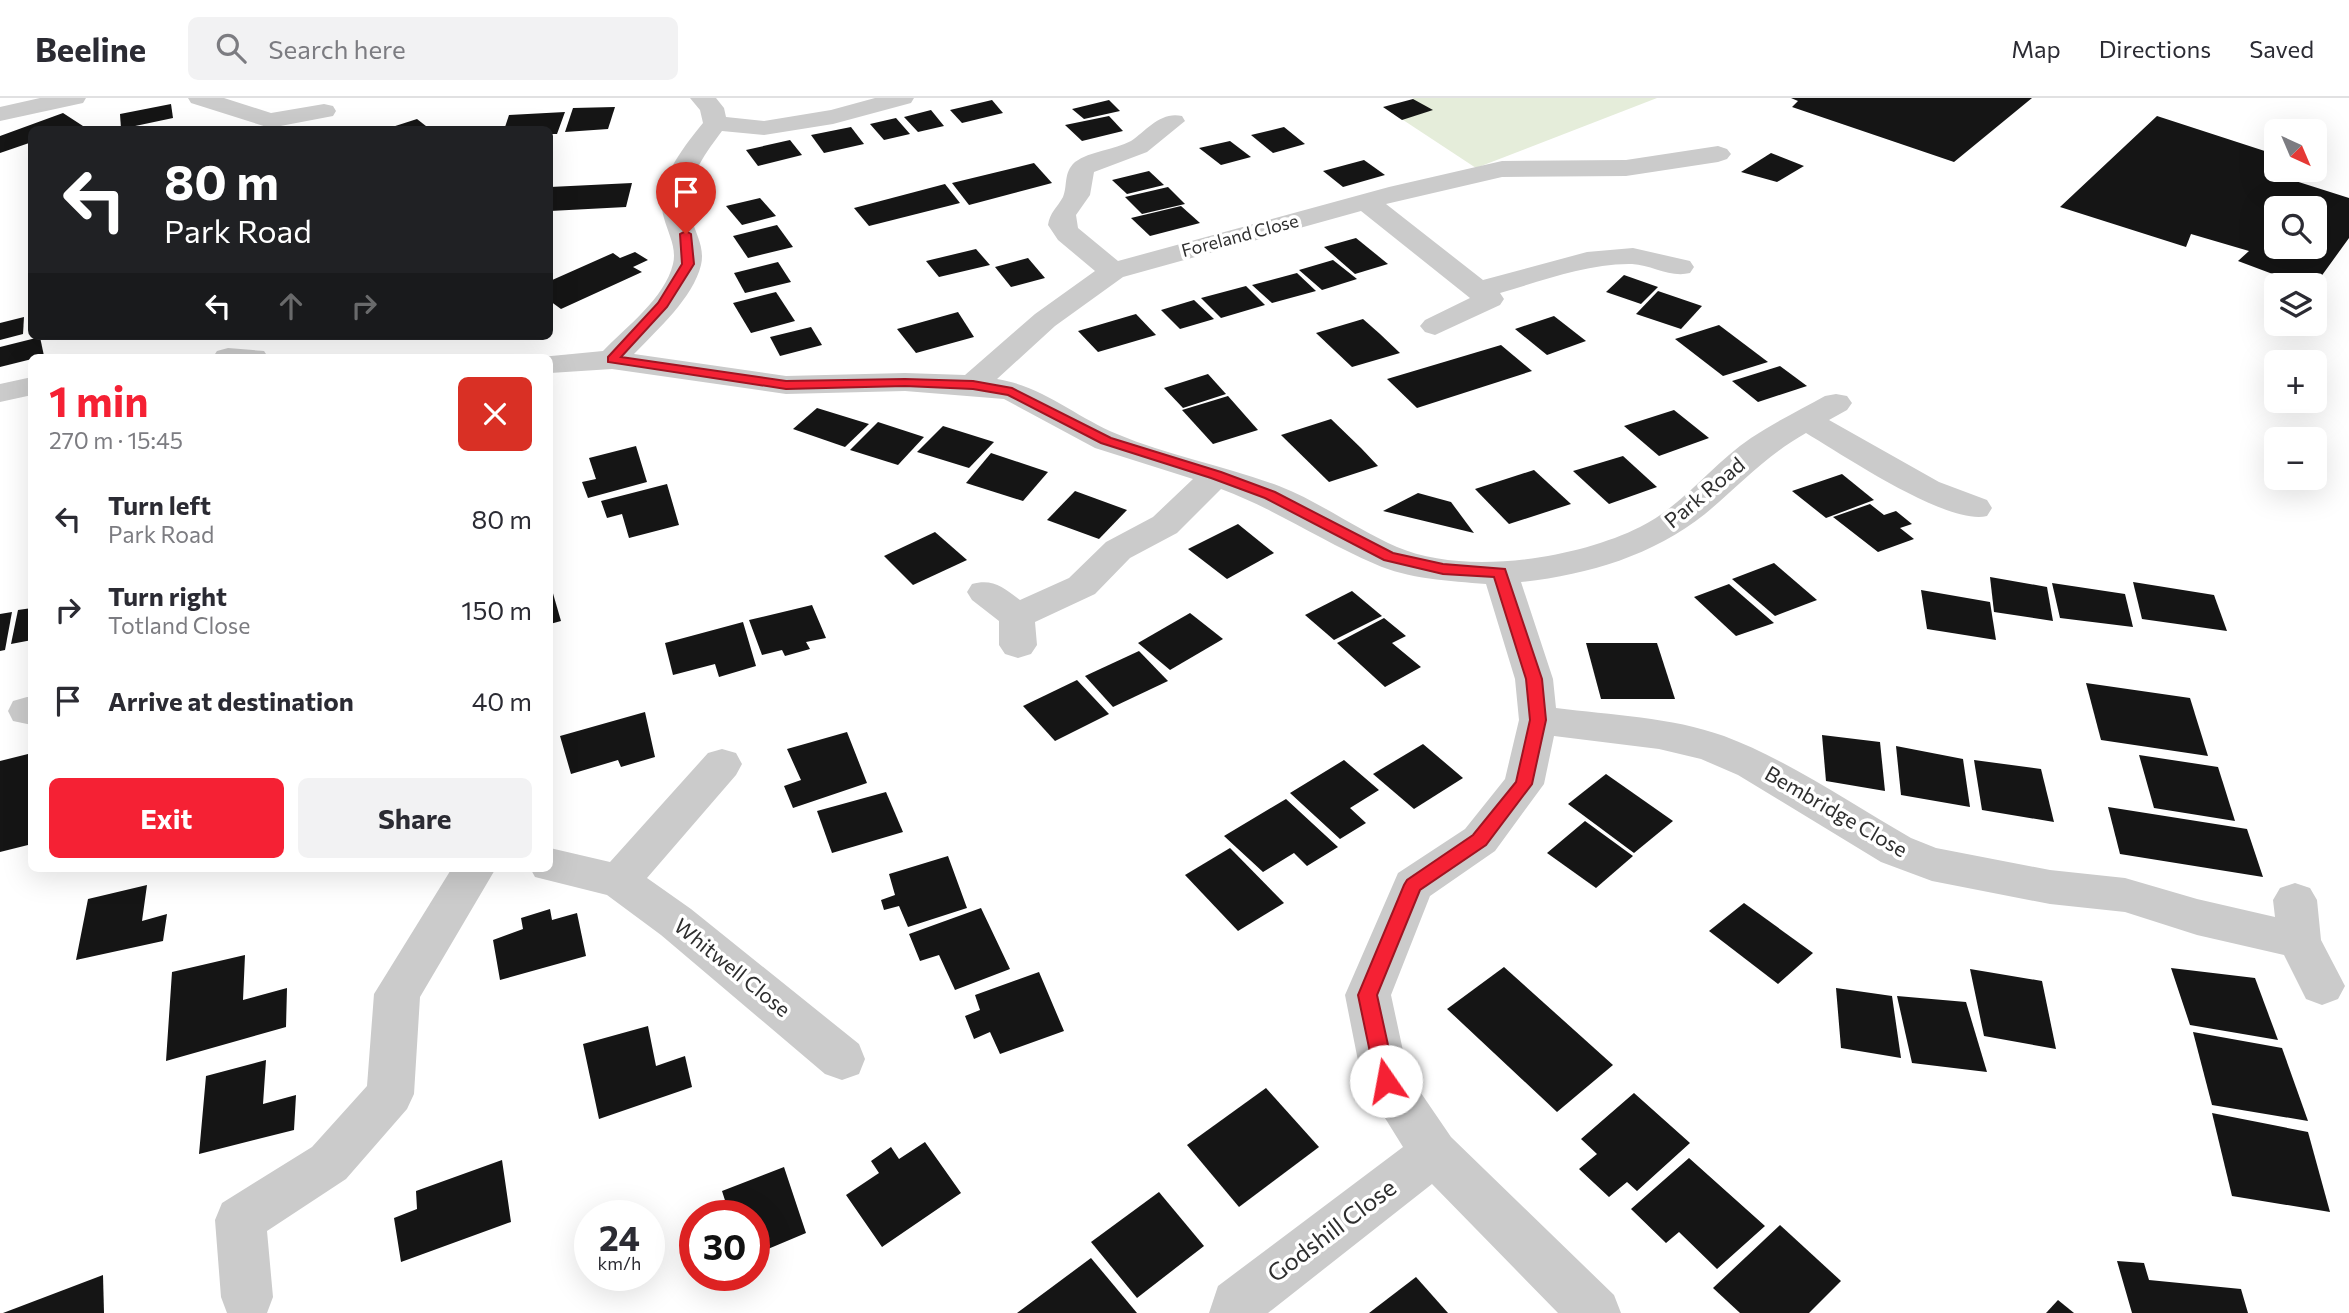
<!DOCTYPE html>
<html lang="en">
<head>
<meta charset="utf-8">
<style>
	:root { --surface:#fff; --page:#f2f2f3; --text:#2b2b33; --muted:#7c7c81; --line:#e1e1e2; --accent:#f52134 }
	body { margin:0; font-family:Commissioner,sans-serif; background:var(--page); color:var(--text); height:100vh; display:flex; flex-direction:column; font-size:26px; white-space:nowrap }
	* { box-sizing:border-box; margin:0 }
	p { font-size:23px; color:var(--muted) }
	.icon { flex:none; width:38px; height:38px; fill:none; stroke:currentColor; stroke-width:2; stroke-linecap:round; stroke-linejoin:round }
	.map { position:relative; flex:1; overflow:hidden }
	.sheet { position:absolute; left:28px; top:256px; width:525px; height:518px; display:flex; flex-direction:column; background:var(--surface); border-radius:10px; box-shadow:0 7px 28px #0002 }
	.sheet>* { flex:none }
	.top-card { position:absolute; left:28px; top:28px; width:525px; height:214px; border-radius:10px; box-shadow:0 7px 28px #0002; background:#202124; color:#fff; overflow:hidden }
	.needle { width:46px; rotate:136deg }
	.tools { position:absolute; left:2264px; top:21px; display:grid; gap:14px }
	.tools a { display:grid; place-items:center; width:63px; height:63px; border-radius:10px; background:var(--surface); box-shadow:0 7px 28px #0002; font-size:35px }
	.speed { position:absolute; left:574px; top:1102px; display:flex; gap:14px; font-size:35px; font-weight:700; text-align:center }
	.speed>* { display:grid; place-content:center; width:91px; height:91px; border-radius:50%; background:var(--surface); box-shadow:0 7px 28px #0002; line-height:1 }
	.speed small { font-size:18px; font-weight:400 }
	.speed .limit { border:10px solid #d22; background:#fff; color:#111 }
	.pin { position:absolute; display:grid; place-items:center; width:60px; height:60px; color:#fff; margin:-72px -30px; border-radius:50% 50% 50% 0; rotate:-45deg; box-shadow:0 0 7px #0007 }
	.pin .icon { rotate:45deg }
	.me { position:absolute; width:77px; margin:-38px; rotate:348deg; stroke-linejoin:round; filter:drop-shadow(0 0 5px #0008) }
	.turn { display:flex; align-items:center; gap:24px; height:147px; padding:0 21px; font-size:32px }
	.turn .icon { width:91px; height:91px; stroke-width:2.5 }
	.turn b { display:block; font-size:49px; line-height:60px }
	.lanes { display:flex; align-items:center; height:66px; padding:0 21px; background:#0003; justify-content:center; gap:35px; direction:ltr }
	.lanes .off { opacity:.35 }
	.round { display:grid; place-items:center; flex:none; width:74px; height:74px; border-radius:10px; background:var(--page) }
	.headline { display:flex; align-items:center; justify-content:space-between; height:119px; padding:0 21px }
	h1 { font-size:42px; font-weight:700; line-height:52px; color:var(--accent) }
	.cta { display:flex; gap:14px; margin-top:auto; padding:14px 21px }
	.cta a { flex:1; height:80px; border-radius:10px; background:var(--accent); color:#fff; font-size:28px; font-weight:700; line-height:80px; text-align:center }
	.cta a+a { background:var(--page); color:var(--text) }
	ul { padding:0; list-style:none }
	li { display:flex; align-items:center; gap:21px; height:91px; padding:0 21px }
	li div { flex:1 }
	li b { display:block; font-size:26px }
	li em { font-style:normal }
	header { display:flex; align-items:center; gap:42px; box-sizing:border-box; height:98px; padding:0 35px; background:var(--surface); border-bottom:2px solid var(--line) }
	header strong { font-size:33px }
	nav { display:flex; gap:38px; margin-inline-start:auto; font-size:24px }
	.search { width:490px; height:63px; background:var(--page); display:flex; align-items:center; gap:18px; box-sizing:border-box; padding:0 24px; border-radius:10px; color:var(--muted); font-size:26px }
	.map>svg:first-child { display:block }
	.green { fill:#e5edda }
	.building { fill:#151515; fill-rule:evenodd }
	.lines { fill:none; stroke-linecap:round; stroke-linejoin:round }
	.minor { fill:#cbcbcb; fill-rule:evenodd }
	.route { fill:#f52134; stroke:#9f1522; stroke-width:2 }
	.labels { text-anchor:middle; stroke-width:7; stroke-linejoin:round; paint-order:stroke }
	.far-street-label { font-size:18px; fill:#2e2e2e; stroke:#fff }
	.street-label { font-size:21px; fill:#2e2e2e; stroke:#fff }
	.near-street-label { font-size:24px; fill:#2e2e2e; stroke:#fff }
</style>
</head>
<body>
<header>
<strong>Beeline</strong>
<div class="search"><svg class="icon" aria-label="search" viewBox="0 0 24 24"><circle cx="10" cy="10" r="6"/><path d="M15 15l6 6"/></svg>Search here</div>
<nav><a>Map</a><a>Directions</a><a>Saved</a></nav>
</header>
<div class="map">
<svg width="2349" height="1215" viewBox="0 0 2349 1215">
	<rect width="100%" height="100%" fill="#fff"/>
	<polygon class="green" points="1414,0 1657,0 1476,70 1394,16"/>
	<g class="building">
		<polygon points="1791,0 2032,0 1954,64 1792,9 1798,3"/>
		<polygon points="1413,1 1433,12 1402,22 1383,9"/>
		<polygon points="992,2 1003,15 962,25 950,12"/>
		<polygon points="1109,2 1120,13 1084,21 1072,11"/>
		<polygon points="171,6 173,20 121,31 120,16"/>
		<polygon points="615,9 608,31 565,34 573,10"/>
		<polygon points="931,12 944,28 918,34 904,19"/>
		<polygon points="565,14 557,36 550,36 550,32 504,32 509,17"/>
		<polygon points="63,15 83,28 73,32 32,32 32,44 0,55 0,38"/>
		<polygon points="1109,18 1123,33 1082,43 1065,27"/>
		<path d="M2157,18L2277,57V66L2267,74L2349,100V140L2315,187H2302L2238,163L2249,153L2191,136L2186,149L2060,109ZM2277,110H2315V149H2277Z"/>
		<polygon points="896,20 910,36 884,42 870,26"/>
		<polygon points="417,21 431,32 386,32 386,31"/>
		<polygon points="851,29 864,46 824,55 811,37"/>
		<polygon points="1284,29 1305,46 1273,55 1251,37"/>
		<polygon points="790,42 802,57 758,68 746,52"/>
		<polygon points="1230,43 1251,59 1221,67 1199,50"/>
		<polygon points="1771,55 1804,68 1777,84 1741,74"/>
		<polygon points="1364,62 1385,77 1343,89 1323,73"/>
		<polygon points="1034,65 1052,85 969,107 952,85"/>
		<polygon points="1149,73 1164,87 1127,96 1112,82"/>
		<polygon points="632,85 626,109 550,113 550,89"/>
		<polygon points="945,86 960,105 869,128 854,110"/>
		<polygon points="1168,89 1185,106 1142,116 1125,99"/>
		<polygon points="760,100 776,118 742,127 726,108"/>
		<polygon points="1181,108 1200,125 1150,138 1131,120"/>
		<polygon points="777,127 793,149 748,160 733,138"/>
		<polygon points="1356,140 1388,166 1355,176 1324,149"/>
		<polygon points="976,151 990,167 939,179 926,163"/>
		<polygon points="635,154 648,162 633,169 642,174 561,211 550,203 550,183 613,155 620,160"/>
		<polygon points="1028,160 1045,180 1011,189 995,169"/>
		<polygon points="1333,162 1357,181 1322,192 1299,172"/>
		<polygon points="778,164 791,184 745,195 734,175"/>
		<polygon points="1297,175 1316,193 1272,205 1252,187"/>
		<polygon points="1624,177 1658,189 1641,206 1606,194"/>
		<polygon points="1246,188 1265,207 1221,220 1201,200"/>
		<polygon points="1658,193 1702,208 1681,231 1636,216"/>
		<polygon points="776,194 795,223 751,235 733,205"/>
		<polygon points="1194,202 1214,221 1180,231 1161,212"/>
		<polygon points="958,214 974,239 916,255 897,231"/>
		<polygon points="1136,216 1156,237 1098,254 1078,233"/>
		<polygon points="1554,218 1586,243 1547,257 1515,231"/>
		<polygon points="24,219 23,236 0,242 0,225"/>
		<polygon points="1363,221 1380,236 1400,255 1352,269 1316,235"/>
		<polygon points="1719,227 1768,264 1723,278 1675,241"/>
		<polygon points="811,229 822,247 780,258 770,239"/>
		<polygon points="40,239 44,258 0,269 0,249"/>
		<polygon points="1501,247 1532,273 1417,310 1387,281"/>
		<polygon points="1780,268 1807,288 1758,304 1732,283"/>
		<polygon points="1208,276 1226,296 1183,310 1164,290"/>
		<polygon points="1228,298 1258,332 1213,346 1182,312"/>
		<polygon points="817,310 869,326 845,349 793,331"/>
		<polygon points="1674,312 1709,340 1659,358 1624,328"/>
		<polygon points="1331,321 1361,350 1378,368 1329,384 1281,337"/>
		<polygon points="878,324 924,339 898,367 850,352"/>
		<polygon points="943,328 994,344 969,370 917,354"/>
		<polygon points="636,348 647,384 588,400 582,384 596,381 589,360"/>
		<polygon points="991,355 1048,374 1023,403 966,385"/>
		<polygon points="1623,358 1657,389 1609,406 1573,373"/>
		<polygon points="1534,372 1571,406 1509,426 1475,391"/>
		<polygon points="1842,376 1874,402 1826,420 1792,393"/>
		<polygon points="667,386 679,427 629,440 622,416 607,420 601,403"/>
		<polygon points="1075,393 1127,412 1099,441 1047,422"/>
		<polygon points="1418,395 1451,404 1474,435 1383,413"/>
		<polygon points="1870,406 1884,417 1896,413 1912,426 1900,430 1914,441 1878,454 1833,419"/>
		<polygon points="1238,426 1274,455 1227,481 1188,451"/>
		<polygon points="935,434 967,462 913,487 884,458"/>
		<polygon points="1774,465 1817,502 1775,518 1732,481"/>
		<polygon points="1990,479 2047,489 2053,523 1994,514"/>
		<polygon points="2133,484 2214,497 2227,533 2142,521"/>
		<polygon points="2052,485 2125,496 2133,529 2060,520"/>
		<polygon points="1729,486 1774,525 1736,538 1694,499"/>
		<polygon points="552,492 561,523 550,526 550,493"/>
		<polygon points="1921,492 1990,504 1996,542 1927,531"/>
		<polygon points="1352,493 1382,518 1334,542 1305,517"/>
		<polygon points="812,507 826,540 806,544 810,551 785,558 782,552 762,557 749,522"/>
		<polygon points="32,510 32,542 11,546 18,512"/>
		<polygon points="12,514 5,552 0,553 0,516"/>
		<polygon points="1190,515 1223,541 1170,572 1138,545"/>
		<polygon points="1384,520 1406,538 1392,545 1421,569 1385,589 1337,545"/>
		<polygon points="743,524 756,568 719,579 715,566 673,577 665,545"/>
		<polygon points="1586,545 1657,545 1675,601 1601,601"/>
		<polygon points="1139,553 1168,583 1113,609 1085,578"/>
		<polygon points="1077,582 1109,616 1055,643 1023,608"/>
		<polygon points="2086,585 2190,600 2208,658 2101,642"/>
		<polygon points="645,614 655,659 621,669 618,662 571,676 560,638"/>
		<polygon points="847,634 867,685 793,710 784,688 801,682 787,651"/>
		<polygon points="1822,637 1880,644 1885,693 1826,683"/>
		<polygon points="1423,646 1463,680 1414,711 1373,676"/>
		<polygon points="1896,648 1963,661 1970,709 1901,697"/>
		<polygon points="32,655 28,695 32,694 32,746 0,754 0,663"/>
		<polygon points="2139,657 2218,669 2235,723 2154,710"/>
		<polygon points="1344,662 1379,692 1350,710 1366,725 1340,741 1290,695"/>
		<polygon points="1974,662 2041,671 2054,724 1982,712"/>
		<polygon points="1606,676 1673,723 1634,755 1568,706"/>
		<polygon points="886,694 903,734 832,755 817,713"/>
		<polygon points="1286,701 1338,749 1307,768 1294,755 1263,774 1224,738"/>
		<polygon points="2108,709 2247,731 2263,779 2120,756"/>
		<polygon points="1585,723 1633,758 1596,790 1547,755"/>
		<polygon points="1230,750 1284,805 1238,833 1185,777"/>
		<polygon points="948,758 967,810 908,829 899,808 884,812 881,802 895,797 889,776"/>
		<polygon points="147,787 142,823 167,816 163,843 76,862 88,801"/>
		<polygon points="1744,805 1813,855 1778,886 1709,833"/>
		<polygon points="981,810 1010,871 955,892 939,857 920,863 909,836"/>
		<polygon points="550,811 552,822 577,815 586,858 500,882 493,842 523,831 521,820"/>
		<polygon points="245,857 243,902 287,890 286,929 166,963 172,874"/>
		<polygon points="1504,869 1613,967 1557,1014 1447,911"/>
		<polygon points="2171,870 2255,880 2278,942 2190,927"/>
		<polygon points="1970,871 2042,883 2056,951 1984,938"/>
		<polygon points="1039,874 1064,933 1000,956 990,934 974,941 965,918 980,912 975,897"/>
		<polygon points="1836,890 1892,898 1901,960 1841,950"/>
		<polygon points="1897,898 1966,904 1987,974 1912,965"/>
		<polygon points="648,928 656,968 685,958 692,989 599,1021 583,946"/>
		<polygon points="2193,934 2282,950 2308,1023 2212,1007"/>
		<polygon points="266,962 263,1006 296,997 294,1032 199,1056 206,978"/>
		<polygon points="1266,990 1319,1049 1239,1109 1187,1047"/>
		<polygon points="1634,995 1690,1045 1637,1093 1627,1084 1609,1099 1579,1071 1597,1056 1581,1041"/>
		<polygon points="2212,1015 2308,1034 2330,1114 2232,1098"/>
		<polygon points="925,1044 961,1095 882,1149 846,1097 879,1075 871,1063 891,1049 899,1061"/>
		<polygon points="1689,1060 1765,1128 1717,1171 1679,1134 1666,1145 1631,1111"/>
		<polygon points="502,1062 511,1124 401,1164 394,1120 417,1111 416,1093"/>
		<polygon points="784,1069 806,1135 754,1157 754,1118 730,1118 722,1093"/>
		<polygon points="1159,1094 1204,1148 1137,1200 1091,1144"/>
		<polygon points="1780,1127 1841,1183 1809,1215 1740,1215 1713,1190"/>
		<polygon points="1091,1160 1137,1215 1017,1215"/>
		<polygon points="2117,1163 2144,1165 2149,1182 2241,1191 2248,1215 2132,1215"/>
		<polygon points="103,1177 104,1215 3,1215"/>
		<polygon points="1416,1179 1448,1215 1369,1215"/>
		<polygon points="2058,1202 2074,1215 2046,1215"/>
	</g>
	<g class="lines">
		<g class="minor">
			<polygon points="40,0 86,0 83,5 0,23 0,9"/>
			<polygon points="188,0 224,0 271,15 324,6 333,8 336,13 333,18 270,30 191,5"/>
			<path d="M690,0H716L724,10L726,19L764,23L831,12L875,0H914L911,5L833,26L764,37L722,33C704,57 680,89 691,120C696,136 705,150 701,167C693,200 657,232 634,256L786,278L905,275L965,277L1035,216L1095,173L1058,142L1048,127C1050,114 1057,110 1063,99C1068,87 1063,75 1075,64C1090,53 1114,52 1131,43C1147,32 1161,13 1182,18L1185,23L1147,54L1094,74L1090,97L1076,117L1078,130L1118,163L1389,89L1502,63L1626,62L1718,48L1727,51L1731,56L1727,61L1718,64L1626,78L1502,79L1386,106L1483,182L1587,154L1633,150L1690,163L1694,169L1690,175C1670,180 1652,167 1632,166C1588,165 1542,183 1500,195L1504,201L1500,207L1435,237L1425,234L1420,228L1425,222L1470,200L1361,113L1123,179L1055,228L997,281C1042,288 1076,319 1117,336C1169,358 1226,368 1279,388C1320,404 1356,431 1397,449C1464,478 1576,461 1640,429C1683,408 1712,366 1751,340C1775,324 1800,312 1825,298L1836,296L1847,298L1852,305L1847,312L1829,322L1939,384L1987,402L1992,410L1987,418C1948,428 1843,357 1806,335C1764,359 1741,386 1705,416C1652,458 1587,477 1521,484L1553,581L1556,610C1611,617 1671,619 1724,638C1790,663 1850,705 1911,740L1936,750L2050,772L2125,780L2197,801L2275,819L2273,802L2280,790L2295,785L2310,790L2317,802L2321,842L2345,888L2338,901L2322,907L2306,901L2284,857L2197,837L2125,814L2050,806L1932,783L1881,764L1738,677L1701,661L1659,651L1554,638L1544,686L1495,753L1430,798L1391,897L1408,976L1451,1039L1614,1197L1621,1215H1558L1432,1086L1268,1215H1209L1218,1188L1403,1049L1362,983L1345,897L1398,775L1465,731L1505,681L1519,622L1515,581L1486,486C1450,483 1408,481 1375,466C1322,443 1275,411 1221,391L1177,435L1130,460L1095,496L1035,524L1037,547L1031,556L1018,560L1005,556L999,547V523L972,502L967,494L972,486C993,480 1004,490 1020,502L1069,480L1106,444L1153,419L1193,381L1095,350L1004,301L905,293L786,296L612,271L550,275V259H541L603,253C626,229 665,200 673,166C677,150 668,135 664,120C653,86 683,50 703,25L700,12Z"/>
			<polygon points="228,250 264,253 268,259 213,259 217,253"/>
			<polygon points="32,279 32,297 0,304 0,286"/>
			<polygon points="27,599 32,599 32,627 13,623 8,613 13,603"/>
			<polygon points="722,651 736,655 742,666 736,677 647,780 691,811 859,946 865,961 859,976 842,982 825,976 661,837 607,797 535,779 530,770 550,770 550,750 610,764 708,655"/>
			<polygon points="452,770 496,770 420,899 414,996 407,1011 346,1081 267,1133 273,1199 267,1215 227,1215 221,1199 215,1122 222,1105 312,1049 367,988 374,896"/>
		</g>
	</g>
	<polygon class="route" points="686,133 691,136 694,166 667,209 621,259 786,283 905,281 973,283 1012,290 1111,340 1221,374 1275,394 1393,455 1443,466 1505,471 1542,581 1546,622 1532,686 1486,747 1420,792 1377,897 1396,983 1393,989 1386,992 1379,989 1376,983 1358,897 1404,787 1407,782 1473,737 1516,684 1530,622 1526,581 1494,479 1443,476 1384,462 1265,400 1211,380 1101,345 1008,297 973,291 905,288 786,291 608,264 608,259 658,205 682,166 680,136"/>
	<g class="labels">
		<g class="far-street-label">
			<text transform="translate(1240 138) rotate(-15)" y="6">Foreland Close</text>
		</g>
		<g class="street-label">
			<text transform="translate(1705 395) rotate(-40)" y="7">Park Road</text>
			<text transform="translate(1836 714) rotate(30)" y="7">Bembridge Close</text>
			<text transform="translate(732 870) rotate(39)" y="7">Whitwell Close</text>
		</g>
		<g class="near-street-label">
			<text transform="translate(1332 1133) rotate(-37)" y="8">Godshill Close</text>
		</g>
	</g>
</svg>
<div class="tools">
<a><svg class="needle" viewBox="-14 -14 28 28"><path d="M0-13l5 13h-10z" fill="#e53935"/><path d="M0 13l5-13h-10z" fill="#7c7c81"/></svg></a>
<a><svg class="icon" aria-label="search" viewBox="0 0 24 24"><circle cx="10" cy="10" r="6"/><path d="M15 15l6 6"/></svg></a>
<a><svg class="icon" aria-label="layers" viewBox="0 0 24 24"><path d="M12 4l9 5-9 5-9-5zM3 14l9 5 9-5"/></svg></a>
<a>+</a>
<a>−</a>
</div>
<div class="speed"><div>24<small>km/h</small></div><div class="limit">30</div></div>
<div class="pin" style="left:686px;top:136px;background:#d93025"><svg class="icon" aria-label="arrive" viewBox="0 0 24 24"><path d="M6 21V4h12l-3 4 3 4H6"/></svg></div>
<svg class="me" style="left:1386px;top:983px" viewBox="-20 -20 40 40"><circle r="19" fill="#fff"/><path d="M0-13L10 11 0 6-10 11z" fill="#f52134"/></svg>
<div class="top-card">
<div class="turn"><svg class="icon" aria-label="left" viewBox="0 0 24 24"><path d="M17 20v-9H6M10 6l-5 5 5 5"/></svg><div><b>80 m</b>Park Road</div></div>
<div class="lanes"><svg class="icon" aria-label="left" viewBox="0 0 24 24"><path d="M17 20v-9H6M10 6l-5 5 5 5"/></svg><svg class="icon off" aria-label="ahead" viewBox="0 0 24 24"><path d="M12 20V5M6 11l6-6 6 6"/></svg><svg class="icon off" aria-label="right" viewBox="0 0 24 24"><path d="M7 20v-9h11M14 6l5 5-5 5"/></svg></div>
</div>
<section class="sheet">
<div class="headline"><div><h1>1 min</h1><p>270 m · 15:45</p></div><a class="round" style="background:#d93025;color:#fff"><svg class="icon" aria-label="close" viewBox="0 0 24 24"><path d="M6 6l12 12M18 6L6 18"/></svg></a></div>
<ul>
<li><svg class="icon" aria-label="left" viewBox="0 0 24 24"><path d="M17 20v-9H6M10 6l-5 5 5 5"/></svg><div><b>Turn left</b><p>Park Road</p></div><em>80 m</em></li>
<li><svg class="icon" aria-label="right" viewBox="0 0 24 24"><path d="M7 20v-9h11M14 6l5 5-5 5"/></svg><div><b>Turn right</b><p>Totland Close</p></div><em>150 m</em></li>
<li><svg class="icon" aria-label="arrive" viewBox="0 0 24 24"><path d="M6 21V4h12l-3 4 3 4H6"/></svg><div><b>Arrive at destination</b></div><em>40 m</em></li>
</ul>
<div class="cta"><a>Exit</a><a>Share</a></div>
</section>
</div>
</body>
</html>
